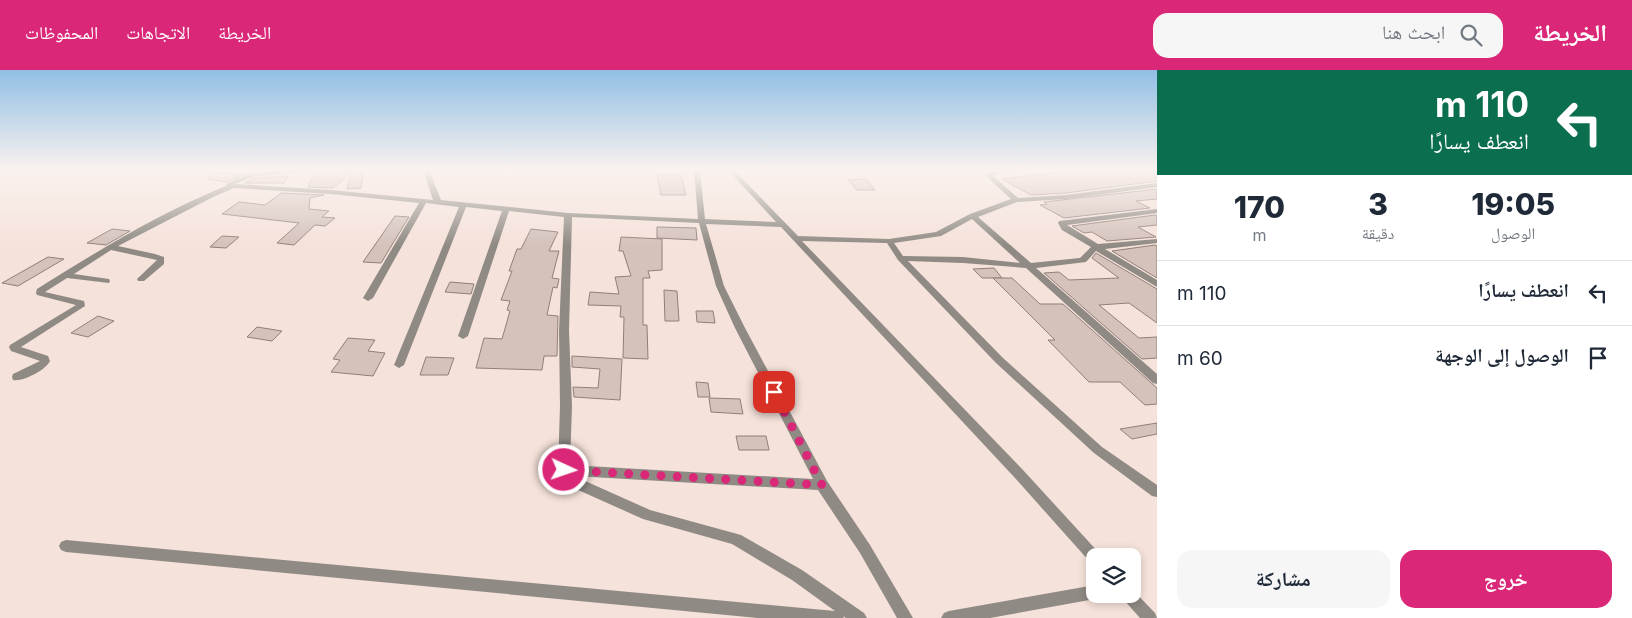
<!DOCTYPE html>
<html lang="ar">
<head>
<meta charset="utf-8">
<style>
	:root { --surface:#fff; --page:#f6f6f7; --text:#1f2937; --muted:#747a83; --line:#e0e1e3; --accent:#db2777 }
	body { margin:0; font-family:Inter,"Noto Naskh Arabic",sans-serif; background:var(--page); color:var(--text); direction:rtl; height:100vh; display:flex; flex-direction:column; font-size:19px; white-space:nowrap }
	* { box-sizing:border-box; margin:0 }
	p { font-size:16px; color:var(--muted) }
	.icon { flex:none; width:28px; height:28px; fill:none; stroke:currentColor; stroke-width:2; stroke-linecap:round; stroke-linejoin:round }
	.map { position:relative; flex:1; overflow:hidden; direction:ltr }
	.side { display:flex; flex-direction:column; background:var(--surface); width:475px }
	.side>* { flex:none }
	.hud { background:#0b6e4f; color:#fff; overflow:hidden }
	.buttons { position:absolute; left:1086px; top:478px; display:grid; gap:10px }
	.buttons a { display:grid; place-items:center; width:55px; height:55px; border-radius:10px; background:var(--surface); box-shadow:0 2px 8px #0003; font-size:25px }
	.pin { position:absolute; display:grid; place-items:center; width:42px; height:42px; color:#fff; margin:-21px; border-radius:10px; box-shadow:0 2px 8px #0006 }
	.me { position:absolute; width:55px; margin:-28px; rotate:93deg; stroke-linejoin:round; filter:drop-shadow(0 0 4px #0008) }
	.turn { display:flex; align-items:center; gap:18px; height:105px; padding:0 20px; font-size:22px }
	.turn .icon { width:65px; height:65px; stroke-width:2.5 }
	.turn b { display:block; font-size:35px; line-height:42px }
	.eta { display:flex; justify-content:space-evenly; align-items:center; height:85px; text-align:center }
	.eta b { font-size:30px; font-weight:800; line-height:35px }
	.button { display:flex; gap:10px; margin-top:auto; padding:10px 20px }
	.button a { flex:1; height:58px; border-radius:15px; background:var(--accent); color:#fff; font-size:20px; font-weight:800; line-height:58px; text-align:center }
	.button a+a { background:var(--page); color:var(--text) }
	ul { padding:0; list-style:none }
	li { display:flex; align-items:center; gap:15px; height:65px; padding:0 20px; border-top:1px solid var(--line) }
	li div { flex:1 }
	li b { display:block; font-size:19px }
	li em { font-style:normal }
	header { display:flex; align-items:center; gap:30px; box-sizing:border-box; height:70px; padding:0 25px; background:var(--accent); color:#fff }
	header strong { font-size:24px }
	nav { display:flex; gap:28px; margin-inline-start:auto; font-size:18px }
	.search { width:350px; height:45px; background:var(--page); display:flex; align-items:center; gap:12px; box-sizing:border-box; padding:0 18px; border-radius:15px; color:var(--muted); font-size:19px }
	main { display:flex; flex:1; min-height:0 }
	.map>svg:first-child { display:block }
	.building { fill:#d4c2bb; stroke:#917f79 }
	.lines { fill:none; stroke-linecap:round; stroke-linejoin:round }
	.street { fill:#8f8a84; fill-rule:evenodd }
	.route { stroke:#db2777; stroke-width:9; stroke-dasharray:0 16.2 }
</style>
</head>
<body>
<header>
<strong>الخريطة</strong>
<div class="search"><svg class="icon" aria-label="search" viewBox="0 0 24 24"><circle cx="10" cy="10" r="6"/><path d="M15 15l6 6"/></svg>ابحث هنا</div>
<nav><a>الخريطة</a><a>الاتجاهات</a><a>المحفوظات</a></nav>
</header>
<main>
<section class="side">
<div class="hud">
<div class="turn"><svg class="icon" aria-label="left" viewBox="0 0 24 24"><path d="M17 20v-9H6M10 6l-5 5 5 5"/></svg><div><b>110 m</b>انعطف يسارًا</div></div>
</div>
<div class="eta">
<div><b>19:05</b><p>الوصول</p></div>
<div><b>3</b><p>دقيقة</p></div>
<div><b>170</b><p>m</p></div>
</div>
<ul>
<li><svg class="icon" aria-label="left" viewBox="0 0 24 24"><path d="M17 20v-9H6M10 6l-5 5 5 5"/></svg><div><b>انعطف يسارًا</b></div><em>110 m</em></li>
<li><svg class="icon" aria-label="arrive" viewBox="0 0 24 24"><path d="M6 21V4h12l-3 4 3 4H6"/></svg><div><b>الوصول إلى الوجهة</b></div><em>60 m</em></li>
</ul>
<div class="button"><a>خروج</a><a>مشاركة</a></div>
</section>
<div class="map">
<svg width="1157" height="548" viewBox="0 0 1157 548">
	<rect width="100%" height="100%" fill="#f5e2da"/>
	<g class="building">
		<polygon points="316,100 364,100 361,118 347,119 351,103 333,118 308,117"/>
		<polygon points="1081,100 1157,100 1157,111 1066,123 1031,125 1002,109"/>
		<polygon points="208,103 244,104 227,112 208,109"/>
		<polygon points="657,105 681,105 686,125 661,125"/>
		<polygon points="288,106 284,113 244,113 256,108"/>
		<polygon points="866,109 875,120 857,120 848,110"/>
		<polygon points="1157,119 1157,129 1136,131 1150,138 1064,148 1040,135 1047,134 1044,132"/>
		<polygon points="281,123 324,125 310,128 309,139 329,141 322,147 335,148 325,156 315,155 294,175 277,173 299,153 222,144 239,132 265,135"/>
		<polygon points="1155,145 1157,146 1157,155 1138,157 1156,167 1107,171 1092,162 1084,163 1072,156"/>
		<polygon points="395,146 409,147 381,193 363,192"/>
		<polygon points="657,157 696,158 697,170 657,168"/>
		<polygon points="112,159 130,161 106,175 87,173"/>
		<polygon points="531,159 558,162 549,181 559,181 552,208 559,209 557,218 553,217 547,245 558,246 557,286 544,286 542,300 476,298 484,268 502,269 510,241 507,240 510,231 501,230 512,201 509,201 517,179 521,179"/>
		<polygon points="222,166 239,167 226,178 210,177"/>
		<polygon points="621,167 662,169 662,200 648,201 650,208 643,208 643,255 647,255 648,289 623,288 624,247 620,247 621,236 588,235 590,222 619,224 615,207 631,206 623,181 619,181"/>
		<polygon points="1155,175 1157,176 1157,208 1112,181"/>
		<polygon points="1096,183 1157,219 1157,253 1129,233 1099,235 1139,268 1157,267 1157,288 1142,289 1044,203 1059,202 1069,210 1119,208 1092,188"/>
		<polygon points="48,187 64,189 18,216 2,213"/>
		<polygon points="994,198 1002,208 982,208 973,199"/>
		<polygon points="993,208 1012,208 1040,234 1063,234 1157,318 1157,334 1145,335 1120,312 1089,312 1048,270 1055,270"/>
		<polygon points="450,212 474,214 471,224 445,222"/>
		<polygon points="664,220 677,221 679,251 665,251"/>
		<polygon points="696,241 713,241 715,253 697,252"/>
		<polygon points="98,246 114,251 88,267 71,263"/>
		<polygon points="257,257 282,261 272,271 247,267"/>
		<polygon points="348,268 375,270 368,281 385,283 373,306 331,302 340,290 333,289"/>
		<polygon points="572,286 622,289 620,330 574,327 573,317 598,318 600,299 572,297"/>
		<polygon points="426,287 454,288 448,305 420,305"/>
		<polygon points="696,312 708,313 710,327 698,327"/>
		<polygon points="709,328 740,329 743,344 711,342"/>
		<polygon points="1157,353 1157,364 1132,369 1120,359"/>
		<polygon points="736,366 766,366 769,380 739,380"/>
	</g>
	<g class="lines">
		<g class="street">
			<path d="M277,100H313L310,102L256,106L235,114L331,120L433,130L423,100H429L441,130L568,143L698,149L694,100H700L705,149L776,152L728,100H734L798,166L889,169L936,162L970,144L1011,129L985,105L997,100H1006L993,106L1018,128L1066,125L1157,113V117L1066,129L1017,132L978,147L1031,193L1080,188L1091,177L1062,160L1058,153L1059,151L1157,139V143L1067,155L1098,174L1157,169V173L1105,179L1157,210V217L1096,181L1086,192L1036,198L1157,304V314L1153,313L1026,198L963,193L908,191L1003,288L1102,377L1157,415V427L1152,426L1094,383L995,292L898,190L887,173L802,171L1023,400L1100,484L1101,486H1095V494L1090,492L1015,408L781,157L706,154L724,216L745,258L827,411L870,475L913,548H897L860,483L818,420L574,406L650,440L741,465L802,500L864,543L867,548H846L843,546L844,548H758L66,482L61,480L59,476L61,472L66,470L835,541L792,510L732,474L643,449L567,415L558,400L560,336L559,261L564,147L509,141L468,266L463,269L458,266L502,141L466,137L404,295L399,298L394,295L459,137L426,133L373,228L368,231L363,228L419,133L331,124L234,118L213,127L118,176L155,184L164,187V194L144,211H138L137,209L157,190L111,180L74,204L109,209L110,211L109,213L67,208L45,222L84,231L85,236L21,277L48,286L50,291C46,300 23,312 13,310L12,307L13,304L40,291L11,281L9,277L10,275L76,235L37,225L36,223L37,219C96,182 161,142 226,116L227,114C242,104 259,101 277,100ZM572,147L699,153L716,216L735,258L813,409L570,395L572,336L569,261ZM972,149L1020,193L963,187L903,186L894,173L941,166Z"/>
			<polygon points="1095,515 1095,524 1102,524 1100,527 1095,529 990,548 941,548 944,543 949,541"/>
			<polygon points="1132,519 1155,543 1157,548 1140,548 1123,529 1121,524 1132,524"/>
		</g>
	</g>
	<linearGradient id="sky" x2="0" y2="1"><stop stop-color="#91bfe5"/><stop offset="0.57" stop-color="#faf2ee"/><stop offset="1" stop-color="#faf2ee" stop-opacity="0"/></linearGradient>
	<rect width="1157" height="176" fill="url(#sky)"/>
	<g class="lines">
		<polyline class="route" points="564,400 822,415 774,322"/>
	</g>
</svg>
<div class="buttons">
<a><svg class="icon" aria-label="layers" viewBox="0 0 24 24"><path d="M12 4l9 5-9 5-9-5zM3 14l9 5 9-5"/></svg></a>
</div>
<div class="pin" style="left:774px;top:322px;background:#d93025"><svg class="icon" aria-label="arrive" viewBox="0 0 24 24"><path d="M6 21V4h12l-3 4 3 4H6"/></svg></div>
<svg class="me" style="left:564px;top:400px" viewBox="-20 -20 40 40"><circle r="17" fill="#db2777" stroke="#fff" stroke-width="3"/><path d="M0-11L8 9 0 5-8 9z" fill="#fff"/></svg>
</div>
</main>
</body>
</html>
